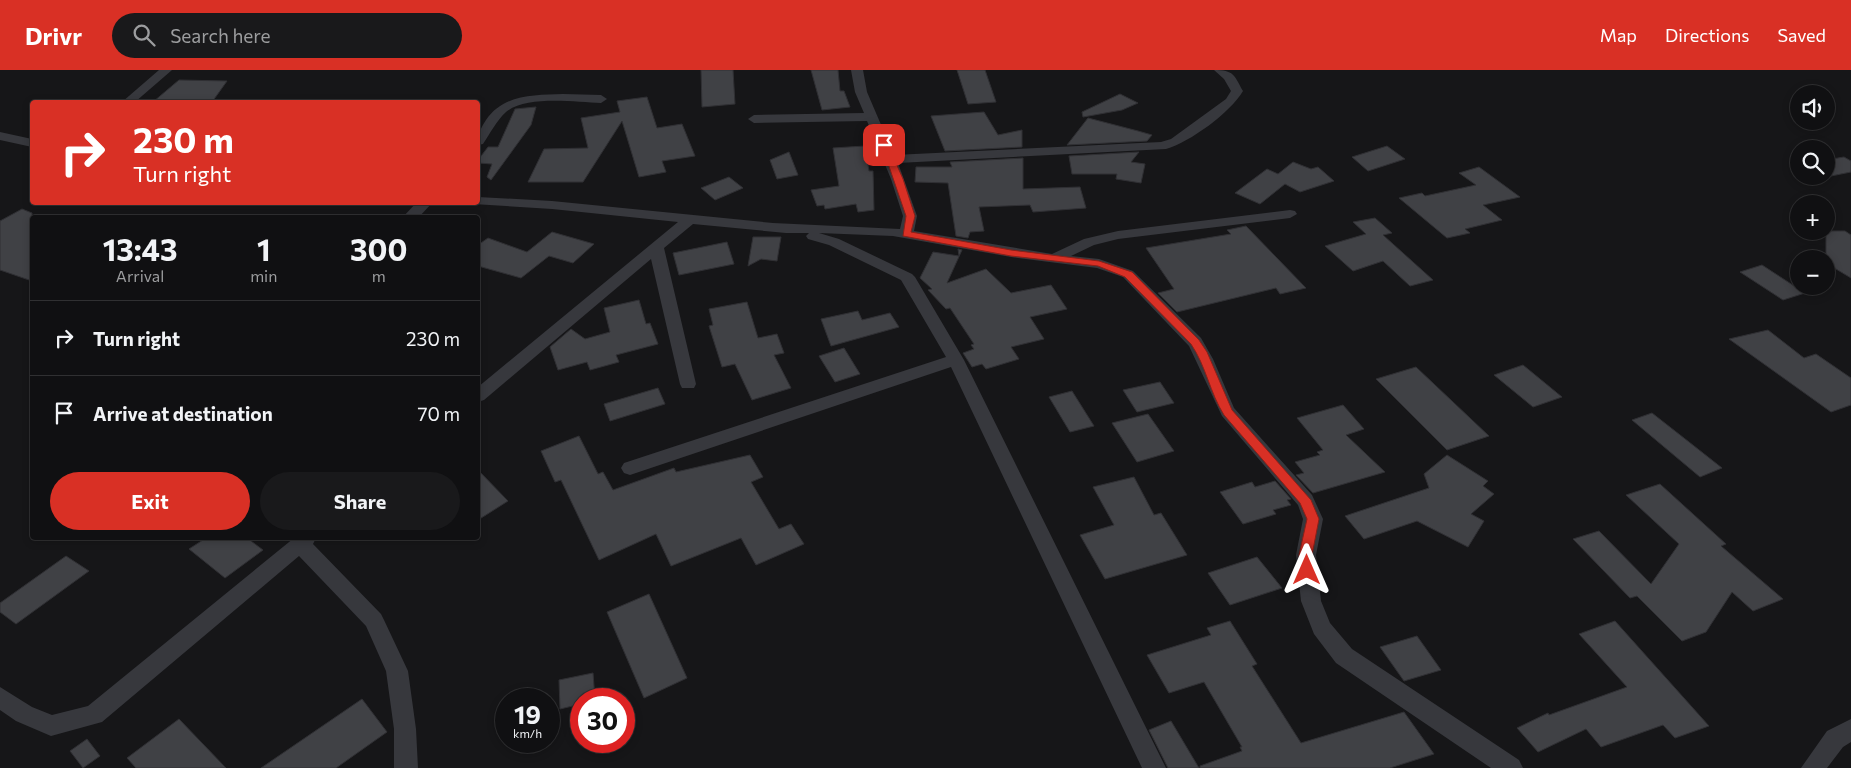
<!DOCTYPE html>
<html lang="en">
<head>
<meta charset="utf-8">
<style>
	:root { --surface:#101012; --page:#19191b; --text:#f1f3f6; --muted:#9c9d9f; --line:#303032; --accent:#d93025 }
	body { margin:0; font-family:Commissioner,sans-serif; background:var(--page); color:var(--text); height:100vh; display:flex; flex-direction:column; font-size:19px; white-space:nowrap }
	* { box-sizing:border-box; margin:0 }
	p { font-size:16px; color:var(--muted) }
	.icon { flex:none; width:28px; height:28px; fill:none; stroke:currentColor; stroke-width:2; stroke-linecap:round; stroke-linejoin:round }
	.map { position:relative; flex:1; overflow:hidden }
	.details { position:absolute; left:30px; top:145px; width:450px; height:325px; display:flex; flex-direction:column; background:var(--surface); border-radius:5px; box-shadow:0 2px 8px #0003,0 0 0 1px var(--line) }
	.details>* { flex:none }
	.top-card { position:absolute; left:30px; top:30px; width:450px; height:105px; border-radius:5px; box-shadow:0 2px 8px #0003,0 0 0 1px var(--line); background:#d93025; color:#fff; overflow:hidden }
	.fabs { position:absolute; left:1790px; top:15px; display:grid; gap:10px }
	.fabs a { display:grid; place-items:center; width:45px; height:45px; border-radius:50%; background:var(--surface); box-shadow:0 2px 8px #0003,0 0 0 1px var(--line); font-size:25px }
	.speed { position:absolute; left:495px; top:618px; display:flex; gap:10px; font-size:25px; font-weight:700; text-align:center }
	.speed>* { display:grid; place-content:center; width:65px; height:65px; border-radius:50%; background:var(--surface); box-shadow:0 2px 8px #0003,0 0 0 1px var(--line); line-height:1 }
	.speed small { font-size:12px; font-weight:400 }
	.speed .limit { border:8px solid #d22; background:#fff; color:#111 }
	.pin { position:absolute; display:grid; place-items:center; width:42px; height:42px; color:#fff; margin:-21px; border-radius:10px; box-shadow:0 2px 8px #0006 }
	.me { position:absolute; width:55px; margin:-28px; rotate:0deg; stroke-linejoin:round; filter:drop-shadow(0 0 4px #0008) }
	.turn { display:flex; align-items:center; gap:18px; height:105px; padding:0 20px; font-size:22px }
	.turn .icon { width:65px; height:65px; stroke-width:2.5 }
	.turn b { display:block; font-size:35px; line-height:42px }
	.eta { display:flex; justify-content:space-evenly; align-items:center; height:85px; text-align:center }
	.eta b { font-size:30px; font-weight:700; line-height:35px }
	.cta { display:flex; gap:10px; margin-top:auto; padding:10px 20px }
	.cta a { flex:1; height:58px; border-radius:30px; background:var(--accent); color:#fff; font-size:20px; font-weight:700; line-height:58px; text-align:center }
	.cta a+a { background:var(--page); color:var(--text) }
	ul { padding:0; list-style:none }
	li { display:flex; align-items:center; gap:15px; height:75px; padding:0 20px; border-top:1px solid var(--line) }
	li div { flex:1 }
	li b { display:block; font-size:19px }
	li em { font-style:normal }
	header { display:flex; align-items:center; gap:30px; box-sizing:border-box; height:70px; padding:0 25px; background:var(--accent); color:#fff }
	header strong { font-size:24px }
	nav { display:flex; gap:28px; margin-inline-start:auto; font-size:18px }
	.search { width:350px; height:45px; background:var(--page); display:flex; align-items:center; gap:12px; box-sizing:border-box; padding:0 18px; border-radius:28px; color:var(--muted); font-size:19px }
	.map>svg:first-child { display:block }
	.building { fill:#404145; stroke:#303034 }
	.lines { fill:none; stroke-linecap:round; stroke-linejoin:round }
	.minor { fill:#37383d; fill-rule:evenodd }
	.route { fill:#d93025; stroke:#8d1f18 }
</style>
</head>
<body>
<header>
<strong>Drivr</strong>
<div class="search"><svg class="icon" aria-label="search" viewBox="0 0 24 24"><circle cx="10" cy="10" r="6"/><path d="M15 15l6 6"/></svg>Search here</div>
<nav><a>Map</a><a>Directions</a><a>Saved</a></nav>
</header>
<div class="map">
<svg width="1851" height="698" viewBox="0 0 1851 698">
	<rect width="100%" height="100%" fill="#161618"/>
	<g class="building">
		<polygon points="701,0 733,0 735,34 702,37"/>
		<polygon points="811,0 838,0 840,21 844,21 850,37 822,40"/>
		<polygon points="957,0 985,0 996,32 968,34"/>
		<polygon points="179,10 227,11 212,32 153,32"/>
		<polygon points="1120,24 1138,33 1122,40 1083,47 1082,42"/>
		<polygon points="647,27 657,58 682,54 695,86 662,91 666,102 639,107 622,51 583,112 528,112 544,79 588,78 581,48 620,42 617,31"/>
		<polygon points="536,37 531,55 491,110 487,107 492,94 478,93 478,90 488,77 498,77 515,39"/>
		<polygon points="984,42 998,65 1022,60 1022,77 945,81 931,46"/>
		<polygon points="1088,48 1138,61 1152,65 1147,71 1067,75"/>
		<polygon points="865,76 869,101 873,101 874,140 858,142 856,134 825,139 824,135 817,136 811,120 839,116 833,78"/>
		<polygon points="1387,76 1405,89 1368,101 1352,87"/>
		<polygon points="789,82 798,105 777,109 770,90"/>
		<polygon points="1139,82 1131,92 1145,94 1141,113 1116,109 1117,104 1072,104 1069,86"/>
		<polygon points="1844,87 1851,91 1851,102 1826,107 1826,90"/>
		<polygon points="1023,88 1023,119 1080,117 1086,138 1033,142 1030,135 979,137 984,161 970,162 968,168 956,166 948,113 915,112 916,97 952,97 950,92"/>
		<polygon points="1293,92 1311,99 1318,97 1334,111 1300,122 1285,114 1260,134 1235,123 1267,99 1278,104"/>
		<polygon points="1479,97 1520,127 1483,135 1502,150 1465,159 1470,163 1447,168 1399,128 1422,123 1425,126 1476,115 1459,103"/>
		<polygon points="729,107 743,118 715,130 701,118"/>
		<polygon points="22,139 32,143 32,211 0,200 0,151"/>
		<polygon points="1375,148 1392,163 1383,165 1433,210 1410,216 1383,191 1353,201 1325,176 1366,164 1353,152"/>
		<polygon points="1246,156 1306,218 1280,224 1276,218 1177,242 1158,223 1174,219 1146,178 1231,164 1227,160"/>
		<polygon points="1826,161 1845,161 1851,165 1851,208 1826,193"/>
		<polygon points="552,162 594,174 573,193 549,186 521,208 478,196 478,175 488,168 527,182"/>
		<polygon points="753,167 781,167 777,191 761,189 748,196"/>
		<polygon points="727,172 734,194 679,205 673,183"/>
		<polygon points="958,179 962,180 947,213 986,199 1011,223 1051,215 1067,239 1030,247 1044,269 1011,277 1019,289 986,299 982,294 972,297 963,283 974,279 971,275 974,274 950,238 946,239 928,220 932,219 920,208 933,182 959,186"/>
		<polygon points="1762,195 1805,223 1783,230 1740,202"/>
		<polygon points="639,230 646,254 650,253 658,274 616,285 619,292 590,300 587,292 558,300 550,277 571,259 585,269 610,262 604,238"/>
		<polygon points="747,232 758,268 777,264 784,283 774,285 791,318 752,330 735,294 722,297 709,256 713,255 709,239"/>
		<polygon points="858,241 862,250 890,243 899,257 831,276 821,249"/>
		<polygon points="1768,260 1804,288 1816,284 1851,308 1851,335 1831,342 1729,269"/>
		<polygon points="844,278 860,304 835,312 819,286"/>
		<polygon points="1523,295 1562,327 1533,337 1494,305"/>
		<polygon points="1416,297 1489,366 1447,380 1376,309"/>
		<polygon points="1160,312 1174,333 1137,342 1123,320"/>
		<polygon points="658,318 665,334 610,351 604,334"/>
		<polygon points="1072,321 1094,356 1070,362 1049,327"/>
		<polygon points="1343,335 1364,359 1346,365 1385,402 1313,423 1296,405 1304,403 1295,392 1320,385 1317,382 1323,380 1297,348"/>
		<polygon points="1652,343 1689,372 1722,398 1700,407 1632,350"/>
		<polygon points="1148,344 1174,381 1137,392 1112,353"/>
		<polygon points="579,366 598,404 603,402 613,420 674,398 676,402 750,385 763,407 751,412 779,459 791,454 804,474 756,495 741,468 671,496 656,464 599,490 561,410 555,412 541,381"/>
		<polygon points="1447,385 1488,411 1483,416 1494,424 1471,444 1484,451 1468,477 1417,451 1364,469 1345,446 1429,418 1424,404"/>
		<polygon points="478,400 508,431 478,450"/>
		<polygon points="1134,407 1154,445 1161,443 1187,485 1105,509 1080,465 1114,455 1093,417"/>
		<polygon points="1275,411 1291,429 1287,430 1291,435 1273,440 1276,444 1243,454 1220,422 1252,412 1255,417"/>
		<polygon points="1660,414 1726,474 1721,476 1783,529 1753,541 1732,522 1706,562 1682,571 1637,526 1630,528 1573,469 1599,461 1651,514 1679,474 1626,425"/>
		<polygon points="206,468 247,468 263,480 225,508 189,479"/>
		<polygon points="66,486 89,501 16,554 0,542 0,533"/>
		<polygon points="1257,487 1282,518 1230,535 1208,503"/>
		<polygon points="649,524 687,608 644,628 607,542"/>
		<polygon points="1230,551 1257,594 1252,596 1301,673 1404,642 1434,684 1390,698 1200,698 1200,696 1242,681 1240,677 1242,677 1204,612 1169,623 1147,585 1211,565 1207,558"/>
		<polygon points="1615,551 1709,656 1675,668 1663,655 1601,677 1586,659 1538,682 1517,658 1548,643 1549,645 1627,617 1579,564"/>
		<polygon points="1417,566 1441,600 1404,611 1380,577"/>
		<polygon points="593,603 595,629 581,629 581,634 560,639 559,610"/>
		<polygon points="362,629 387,662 336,698 261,698"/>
		<polygon points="179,649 226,698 136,698 127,688"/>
		<polygon points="1171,651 1199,698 1168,698 1149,660"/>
		<polygon points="87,669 100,686 83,698 70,681"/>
	</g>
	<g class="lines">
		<g class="minor">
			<polygon points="159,0 172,0 135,32 122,32"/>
			<path d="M851,0H863L867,22L894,85L1161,72L1171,69L1226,29L1231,21L1224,9L1214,0C1234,0 1234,5 1243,21C1230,43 1190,72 1166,79L898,93L917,146L914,161L1052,184L1084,169L1118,161L1290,140L1295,141L1297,144L1290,148L1118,169L1094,175L1071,186L1099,189L1133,201L1201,268L1213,289L1234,338L1312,425L1323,449L1316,485L1321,531L1330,553L1352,579L1519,690L1523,698H1491L1336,593L1314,564L1301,531L1296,485L1303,449L1298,435L1222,346L1189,276L1123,207L1097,198L1011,187L893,166L819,163L839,169L912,204L915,207L964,290L1166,698H1142L951,297L630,405L624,403L621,398L624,393L946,287L901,210L829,175L808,169L806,166L809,163H786L693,154L664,178L696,314L694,318H682L680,314L651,189L484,330L478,332V317L678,152L552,139L473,134L472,132H478V127L552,131L773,153L900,159L903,146L891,109L867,51L754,53L748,49L754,45L864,43L855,22Z"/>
			<path d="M563,24L601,25L607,29L601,33C575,32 526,25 506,42C496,51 490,64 483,74L478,75C478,64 480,59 486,50C504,24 534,25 563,24Z"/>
			<polygon points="0,62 32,69 32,77 0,70"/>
			<polygon points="417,132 433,132 418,148 402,148"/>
			<polygon points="294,468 316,468 313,474 381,544 384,550 408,601 416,659 418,698 394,698 394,659 386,601 366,556 299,486 102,652 51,666 16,651 0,640 0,617 32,637 52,645 88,636"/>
			<polygon points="1851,649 1851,672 1843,677 1827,698 1801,698 1827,661"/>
		</g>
	</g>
	<path class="route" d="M881,73L888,75L903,109L915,146L911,162L1011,180L1099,191L1132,202L1199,270L1207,282L1232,340L1311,430L1319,449L1312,485L1314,500L1312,504L1307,506L1301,500L1299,485L1307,449L1300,433L1224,345C1210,323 1206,296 1191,274L1125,207L1098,196L1011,186L903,166L906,146Z"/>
</svg>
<div class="fabs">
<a><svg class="icon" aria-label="sound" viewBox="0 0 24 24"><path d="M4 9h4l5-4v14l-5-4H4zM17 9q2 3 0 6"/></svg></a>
<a><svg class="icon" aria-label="search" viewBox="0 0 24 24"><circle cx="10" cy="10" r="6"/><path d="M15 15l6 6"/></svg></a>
<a>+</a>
<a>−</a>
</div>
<div class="speed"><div>19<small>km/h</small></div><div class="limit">30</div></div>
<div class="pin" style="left:884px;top:75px;background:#d93025"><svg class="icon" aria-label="arrive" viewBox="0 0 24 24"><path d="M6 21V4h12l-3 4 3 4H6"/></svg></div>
<svg class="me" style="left:1307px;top:500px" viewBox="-20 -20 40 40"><path d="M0-17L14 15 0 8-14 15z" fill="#d93025" stroke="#fff" stroke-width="4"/></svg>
<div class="top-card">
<div class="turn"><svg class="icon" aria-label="right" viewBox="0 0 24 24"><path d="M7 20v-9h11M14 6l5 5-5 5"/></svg><div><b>230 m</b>Turn right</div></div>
</div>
<section class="details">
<div class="eta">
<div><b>13:43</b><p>Arrival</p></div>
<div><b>1</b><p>min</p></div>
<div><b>300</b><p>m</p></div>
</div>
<ul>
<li><svg class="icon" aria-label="right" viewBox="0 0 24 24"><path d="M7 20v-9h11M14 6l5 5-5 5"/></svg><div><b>Turn right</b></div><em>230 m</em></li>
<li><svg class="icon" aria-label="arrive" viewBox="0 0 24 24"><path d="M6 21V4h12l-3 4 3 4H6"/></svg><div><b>Arrive at destination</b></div><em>70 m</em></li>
</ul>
<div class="cta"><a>Exit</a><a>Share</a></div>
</section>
</div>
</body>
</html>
